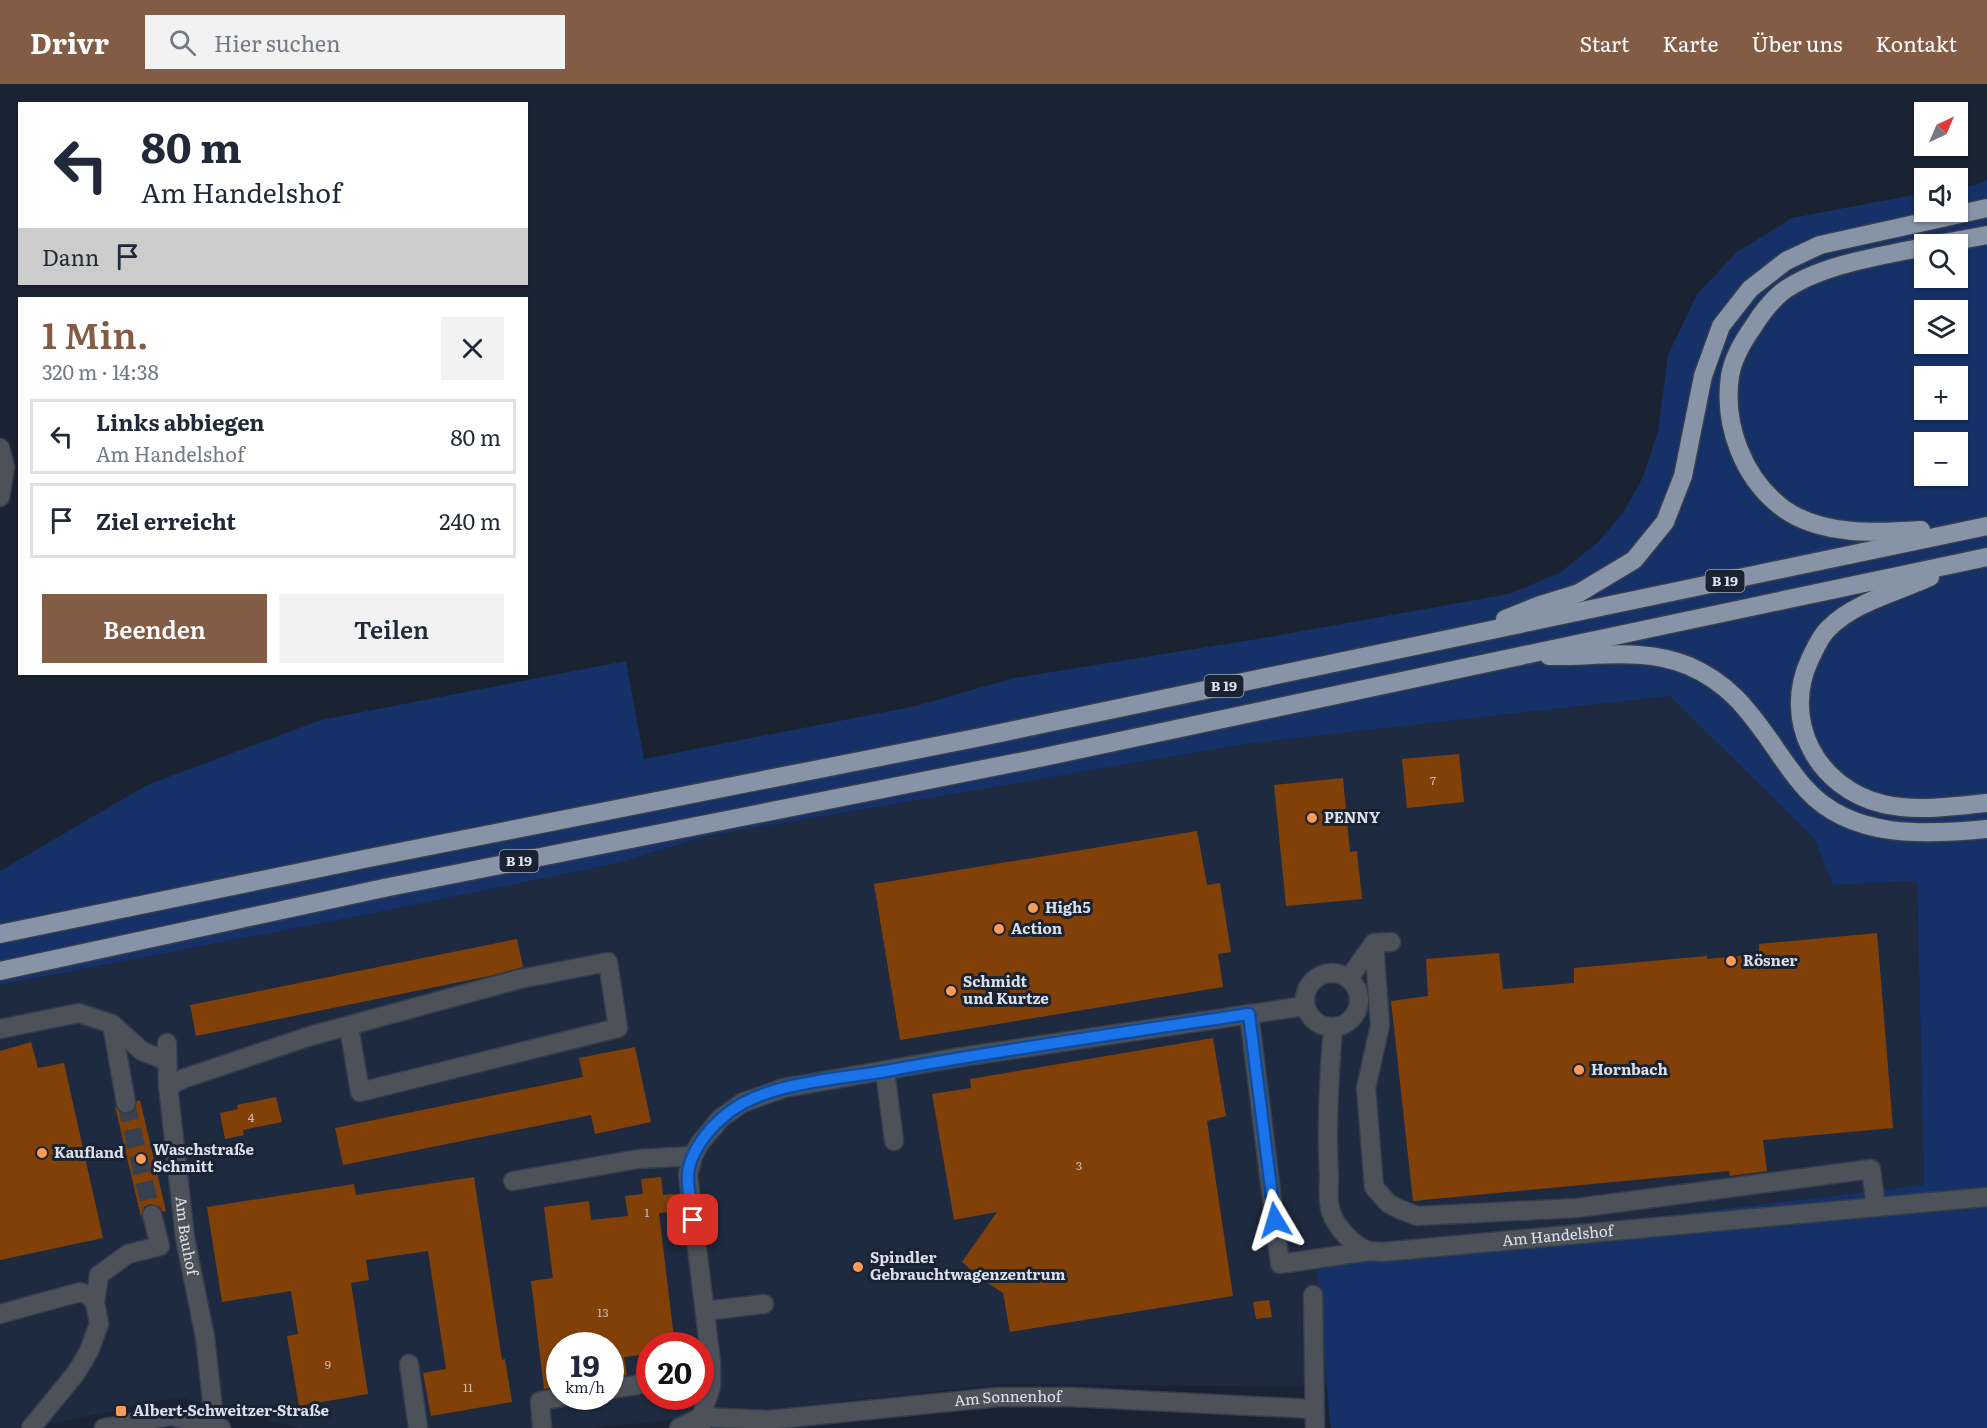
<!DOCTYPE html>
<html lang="de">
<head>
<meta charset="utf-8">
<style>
	:root { --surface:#fff; --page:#f2f2f3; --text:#1f2937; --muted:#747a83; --line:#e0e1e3; --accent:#835c46 }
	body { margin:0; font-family:Literata,serif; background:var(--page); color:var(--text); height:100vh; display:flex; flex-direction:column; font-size:22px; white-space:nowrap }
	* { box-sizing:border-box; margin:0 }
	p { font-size:20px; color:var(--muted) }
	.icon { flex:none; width:33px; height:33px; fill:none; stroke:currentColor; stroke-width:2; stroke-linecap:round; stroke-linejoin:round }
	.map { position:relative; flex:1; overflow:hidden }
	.side { position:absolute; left:18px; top:213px; width:510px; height:378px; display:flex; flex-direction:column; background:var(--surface); border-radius:0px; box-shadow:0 2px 4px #0004 }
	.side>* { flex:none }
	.guide { position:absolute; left:18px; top:18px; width:510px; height:183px; border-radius:0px; box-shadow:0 2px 4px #0004; background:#fff; color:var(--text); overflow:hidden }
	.needle { width:39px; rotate:44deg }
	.controls { position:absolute; left:1914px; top:18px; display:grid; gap:12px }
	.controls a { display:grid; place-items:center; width:54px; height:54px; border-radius:0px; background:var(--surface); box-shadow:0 2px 4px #0004; font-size:30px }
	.speed { position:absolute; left:546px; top:1248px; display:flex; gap:12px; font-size:30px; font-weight:700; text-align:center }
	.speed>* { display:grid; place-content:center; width:78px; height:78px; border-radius:50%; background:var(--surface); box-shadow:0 2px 4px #0004; line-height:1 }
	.speed small { font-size:15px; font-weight:400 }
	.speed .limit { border:9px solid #d22; background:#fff; color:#111 }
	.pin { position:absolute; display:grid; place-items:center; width:51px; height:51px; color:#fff; margin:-26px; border-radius:12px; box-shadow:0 3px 9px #0006 }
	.me { position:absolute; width:66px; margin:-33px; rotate:353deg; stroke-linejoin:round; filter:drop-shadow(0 0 4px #0008) }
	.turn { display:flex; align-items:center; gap:21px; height:126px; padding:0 24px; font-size:27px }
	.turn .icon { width:78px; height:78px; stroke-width:2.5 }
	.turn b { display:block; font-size:42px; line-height:51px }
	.then { display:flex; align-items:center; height:57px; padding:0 24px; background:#0003; gap:12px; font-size:22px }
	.round { display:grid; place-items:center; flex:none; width:63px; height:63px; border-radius:0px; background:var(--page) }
	.headline { display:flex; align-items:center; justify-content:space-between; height:102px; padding:0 24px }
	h1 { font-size:36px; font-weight:600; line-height:45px; color:var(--accent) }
	.cta { display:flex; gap:12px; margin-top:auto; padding:12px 24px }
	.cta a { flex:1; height:69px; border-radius:0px; background:var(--accent); color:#fff; font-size:24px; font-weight:600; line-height:69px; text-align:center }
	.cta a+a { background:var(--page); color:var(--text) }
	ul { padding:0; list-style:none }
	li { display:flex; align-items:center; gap:18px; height:75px; margin:0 12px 9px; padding:0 12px; border:3px solid var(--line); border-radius:0px }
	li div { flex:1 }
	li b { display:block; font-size:22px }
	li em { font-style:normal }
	header { display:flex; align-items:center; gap:36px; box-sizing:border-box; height:84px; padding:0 30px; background:var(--accent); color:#fff }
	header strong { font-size:28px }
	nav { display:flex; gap:33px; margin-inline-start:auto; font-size:21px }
	.search { width:420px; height:54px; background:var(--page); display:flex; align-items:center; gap:15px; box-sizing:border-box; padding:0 21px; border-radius:0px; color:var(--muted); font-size:22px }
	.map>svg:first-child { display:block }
	.built { fill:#1e2a3f; fill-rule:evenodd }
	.green { fill:#163167; fill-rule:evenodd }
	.building { fill:#824009 }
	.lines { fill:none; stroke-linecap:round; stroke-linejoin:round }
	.minor-tunnel { stroke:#37404e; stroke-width:18; stroke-dasharray:18 9; stroke-linecap:butt }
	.minor-casing { stroke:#353e4c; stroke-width:21 }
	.highway-casing { stroke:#353e4c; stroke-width:21 }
	.minor { stroke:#4d525a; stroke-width:18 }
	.highway { stroke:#8793a7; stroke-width:18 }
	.route-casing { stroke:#114b97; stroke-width:15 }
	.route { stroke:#1a73e8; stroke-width:10 }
	.poi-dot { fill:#fe9b59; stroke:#1a2332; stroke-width:2 }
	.labels { text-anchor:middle; stroke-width:6; stroke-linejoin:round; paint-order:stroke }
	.number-label { font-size:12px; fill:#c5b9b3 }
	.shield { fill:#1a2332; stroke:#a1a8b4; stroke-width:1.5 }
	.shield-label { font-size:14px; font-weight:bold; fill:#dbe1ec }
	.poi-label { font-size:15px; font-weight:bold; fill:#dbe1ec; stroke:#1a2332; text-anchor:start }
	.street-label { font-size:15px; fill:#dbe1ec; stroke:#1a2332 }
</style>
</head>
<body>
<header>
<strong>Drivr</strong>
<div class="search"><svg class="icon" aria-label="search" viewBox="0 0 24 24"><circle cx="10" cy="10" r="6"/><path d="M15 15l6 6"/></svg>Hier suchen</div>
<nav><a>Start</a><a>Karte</a><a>Über uns</a><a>Kontakt</a></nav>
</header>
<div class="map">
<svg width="1987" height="1344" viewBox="0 0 1987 1344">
	<rect width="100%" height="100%" fill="#1a2332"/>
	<path class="built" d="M1670,612L1815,756L1833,801L1917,797L1924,1101L1405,1162L1317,1175L1321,1208L1326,1303L1003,1300L596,1344H299L178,1313L32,1344H0V901L364,831L614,780L708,752L1246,660ZM560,1262H610V1312H560ZM650,1262H700V1312H650Z"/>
	<path class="green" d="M1987,96V1344H1331C1324,1288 1324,1231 1316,1175L1405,1162L1924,1101L1917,797L1833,801L1815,756L1670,612L1246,660L708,752L614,780L364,831L0,901V787L147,701L321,636L626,577L644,675L916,622L1014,594L1263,554L1509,510L1561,488L1598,458L1623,429L1643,393L1658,347L1668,271L1697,210L1737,168L1792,134L1924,109V128H1958V104L1979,100ZM1924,160H1958V194H1924ZM1924,226H1958V260H1924ZM1924,292H1958V326H1924ZM1924,358H1958V392H1924Z"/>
	<g class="building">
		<polygon points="1459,670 1464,718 1407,724 1402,675"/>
		<polygon points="1343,694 1350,768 1357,767 1362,815 1286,822 1274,701"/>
		<polygon points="1197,747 1207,801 1220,799 1231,868 1218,870 1223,903 900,956 874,800"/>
		<polygon points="1877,849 1893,1044 1763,1056 1767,1087 1730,1092 1729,1087 1413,1117 1391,917 1428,912 1426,875 1499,869 1503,905 1574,899 1574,884 1707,872 1707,875 1759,870 1759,860"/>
		<polygon points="517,855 523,883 489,892 196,952 190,921"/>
		<polygon points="1213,954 1226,1032 1207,1037 1233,1212 1010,1248 1003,1209 980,1194 962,1178 997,1128 954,1136 932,1010 971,1004 970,995"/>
		<polygon points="31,958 38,984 64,979 103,1154 0,1176 0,967"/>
		<polygon points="635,963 651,1038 595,1050 591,1031 343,1081 335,1044 583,993 579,974"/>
		<polygon points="276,1013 282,1038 243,1046 244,1051 225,1055 220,1029 238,1025 237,1021"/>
		<polygon points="140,1016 166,1127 163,1128 160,1123 150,1120 144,1123 141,1133 115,1022 122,1029 129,1030 134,1027 137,1017"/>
		<polygon points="474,1093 502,1276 505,1275 512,1318 431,1332 423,1289 446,1285 428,1167 366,1176 369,1196 351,1199 368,1310 299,1322 287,1252 298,1250 291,1207 222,1218 207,1123 354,1100 356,1111"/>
		<polygon points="661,1093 663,1111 674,1110 675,1128 659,1129 675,1262 650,1262 650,1270 624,1273 627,1291 610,1294 610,1262 560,1262 560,1302 544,1305 531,1197 553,1194 544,1123 589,1117 591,1136 628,1132 625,1112 643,1110 641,1095"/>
		<polygon points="1269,1216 1272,1233 1256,1235 1253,1218"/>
	</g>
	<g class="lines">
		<polyline class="minor-tunnel" points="126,1019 152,1131"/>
		<defs>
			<g id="minor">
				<polyline points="0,364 5,383 0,413"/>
				<polyline points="1374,859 1380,941 1366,1004 1374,1103 1388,1119 1399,1125 1417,1132 1577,1124 1871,1085 1876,1123"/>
				<circle cx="1332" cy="916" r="27"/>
				<polyline points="1349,894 1374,859 1391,858"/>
				<polyline points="1249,930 1280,1180 1369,1167"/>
				<polyline points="112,940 126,1019"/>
				<path id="s1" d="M1333,944C1329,992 1326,1042 1329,1091C1329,1103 1327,1117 1331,1128C1336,1143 1353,1162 1369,1167C1373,1168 1378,1167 1382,1168L1987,1113"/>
				<polyline points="0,945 79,929 112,940 142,967 167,977"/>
				<path id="s2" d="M167,959L168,1002L185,1154L205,1253L215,1344"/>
				<polyline points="885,987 894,1057"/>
				<polyline points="168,1002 185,994 310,952 520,895 608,878 618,944 360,1008 349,943"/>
				<polyline points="513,1097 638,1075 693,1072"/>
				<polyline points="1313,1211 1315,1344"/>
				<polyline points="705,1227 764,1220"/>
				<polyline points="0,1230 80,1208 88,1211 95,1218"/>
				<polyline points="409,1280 418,1344"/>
				<polyline points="610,1305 637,1301 650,1293"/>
				<path id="s3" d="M701,1333L768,1336L998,1313H1072L1314,1325"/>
				<polyline points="31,1344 76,1289 89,1267 99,1240 95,1218 99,1191 128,1170 160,1162 152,1131"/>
				<polyline points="104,1344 171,1332 221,1344"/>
				<polyline points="542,1344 540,1317 568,1312"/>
				<polyline points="679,1344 701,1333"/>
				<polyline points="701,1344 701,1333 711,1303 711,1278 688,1091 693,1072 700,1059 721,1034 742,1019 784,1004 955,974 1305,922"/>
			</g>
			<g id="highway">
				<polyline points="1938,160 1987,151"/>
				<path d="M1921,446C1877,449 1822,452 1784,425C1743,395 1723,341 1730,292C1733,274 1743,257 1753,243C1761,230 1770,218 1782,208C1819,181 1880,172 1924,163"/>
				<path d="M1930,493C1897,508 1855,518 1829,544C1820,552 1815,565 1810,575C1781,637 1817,704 1883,720C1917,728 1953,722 1987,719"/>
				<polyline points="1505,535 1540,521 1579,509 1634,476 1665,438 1683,392 1703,292 1721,242 1750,205 1786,177 1820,161 1987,124"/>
				<path d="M1549,572C1596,573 1644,563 1689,582C1728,599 1747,624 1771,658C1782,674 1793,691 1807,706C1852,755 1926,751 1987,745"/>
				<polyline points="0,850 369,774 981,653 1987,442"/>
				<polyline points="0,887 384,804 1039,674 1987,473"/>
			</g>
		</defs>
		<use href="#minor" class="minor-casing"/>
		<use href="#highway" class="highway-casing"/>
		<use href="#minor" class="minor"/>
		<use href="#highway" class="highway"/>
	</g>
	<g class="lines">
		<defs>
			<path id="route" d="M693,1136C692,1122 687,1105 688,1091C689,1070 707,1047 722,1034C761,998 835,996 886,987C1006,965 1128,948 1249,930L1275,1136"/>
		</defs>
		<use href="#route" class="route-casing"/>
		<use href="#route" class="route"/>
	</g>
	<g class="poi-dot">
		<circle cx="1312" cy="734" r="6"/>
		<circle cx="1033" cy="824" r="6"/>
		<circle cx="999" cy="845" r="6"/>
		<circle cx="1731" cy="877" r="6"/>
		<circle cx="951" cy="907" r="6"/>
		<circle cx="1579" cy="986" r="6"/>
		<circle cx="42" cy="1069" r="6"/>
		<circle cx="141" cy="1075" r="6"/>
		<circle cx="858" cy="1183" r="6"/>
		<rect x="115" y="1321" width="12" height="12" rx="3"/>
	</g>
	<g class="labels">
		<g class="number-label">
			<text x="1433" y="701">7</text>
			<text x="251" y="1038">4</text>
			<text x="1079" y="1086">3</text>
			<text x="647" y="1133">1</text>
			<text x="603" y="1233">13</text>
			<text x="328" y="1285">9</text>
			<text x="468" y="1308">11</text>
		</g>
		<g class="shield">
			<rect x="1705.5" y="486" width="39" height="22" rx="4.5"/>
			<rect x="1204.5" y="591" width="39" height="22" rx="4.5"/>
			<rect x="499.5" y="766" width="39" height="22" rx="4.5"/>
		</g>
		<g class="shield-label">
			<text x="1725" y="502">B 19</text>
			<text x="1224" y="607">B 19</text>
			<text x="519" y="782">B 19</text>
		</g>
		<g class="poi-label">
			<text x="1324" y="739">PENNY</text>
			<text x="1045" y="829">High5</text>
			<text x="1011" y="850">Action</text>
			<text x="1743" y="882">Rösner</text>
			<text x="963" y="903">Schmidt<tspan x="963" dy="17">und Kurtze</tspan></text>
			<text x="1591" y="991">Hornbach</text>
			<text x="153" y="1071">Waschstraße<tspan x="153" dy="17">Schmitt</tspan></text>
			<text x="54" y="1074">Kaufland</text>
			<text x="870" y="1179">Spindler<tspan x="870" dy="17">Gebrauchtwagenzentrum</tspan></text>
			<text x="133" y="1332">Albert-Schweitzer-Straße</text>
		</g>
		<g class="street-label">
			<text dy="5" stroke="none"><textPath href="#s2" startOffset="194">Am Bauhof</textPath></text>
			<text dy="5" stroke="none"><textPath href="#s1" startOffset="430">Am Handelshof</textPath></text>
			<text dy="5" stroke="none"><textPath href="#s3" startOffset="308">Am Sonnenhof</textPath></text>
		</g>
	</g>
</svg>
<div class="controls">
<a><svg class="needle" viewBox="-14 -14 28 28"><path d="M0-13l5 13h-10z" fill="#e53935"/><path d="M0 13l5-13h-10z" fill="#747a83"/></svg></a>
<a><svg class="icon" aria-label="sound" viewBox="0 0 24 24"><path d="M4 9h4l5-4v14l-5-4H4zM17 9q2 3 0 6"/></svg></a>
<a><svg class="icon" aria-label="search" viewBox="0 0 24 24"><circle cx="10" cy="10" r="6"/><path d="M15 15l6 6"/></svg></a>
<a><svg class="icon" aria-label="layers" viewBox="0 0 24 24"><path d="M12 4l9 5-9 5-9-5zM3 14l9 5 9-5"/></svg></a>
<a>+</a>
<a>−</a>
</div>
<div class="speed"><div>19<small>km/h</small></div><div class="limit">20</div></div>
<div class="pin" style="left:693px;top:1136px;background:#d93025"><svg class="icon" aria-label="arrive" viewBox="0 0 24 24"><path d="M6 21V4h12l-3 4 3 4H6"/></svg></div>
<svg class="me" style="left:1275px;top:1136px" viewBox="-20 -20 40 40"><path d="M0-17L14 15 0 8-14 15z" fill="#1a73e8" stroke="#fff" stroke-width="4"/></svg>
<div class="guide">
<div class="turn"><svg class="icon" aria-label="left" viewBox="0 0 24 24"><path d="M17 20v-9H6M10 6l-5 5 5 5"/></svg><div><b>80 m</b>Am Handelshof</div></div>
<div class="then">Dann<svg class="icon" aria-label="arrive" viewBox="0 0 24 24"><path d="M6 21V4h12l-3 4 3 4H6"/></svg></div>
</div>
<section class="side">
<div class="headline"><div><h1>1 Min.</h1><p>320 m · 14:38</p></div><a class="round"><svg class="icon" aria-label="close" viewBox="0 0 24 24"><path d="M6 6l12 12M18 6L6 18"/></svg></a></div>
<ul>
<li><svg class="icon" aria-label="left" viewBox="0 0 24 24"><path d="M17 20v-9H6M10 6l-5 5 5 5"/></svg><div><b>Links abbiegen</b><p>Am Handelshof</p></div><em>80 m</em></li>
<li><svg class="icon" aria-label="arrive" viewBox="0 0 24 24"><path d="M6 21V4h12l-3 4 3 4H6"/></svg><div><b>Ziel erreicht</b></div><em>240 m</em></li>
</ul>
<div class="cta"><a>Beenden</a><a>Teilen</a></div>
</section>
</div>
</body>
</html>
